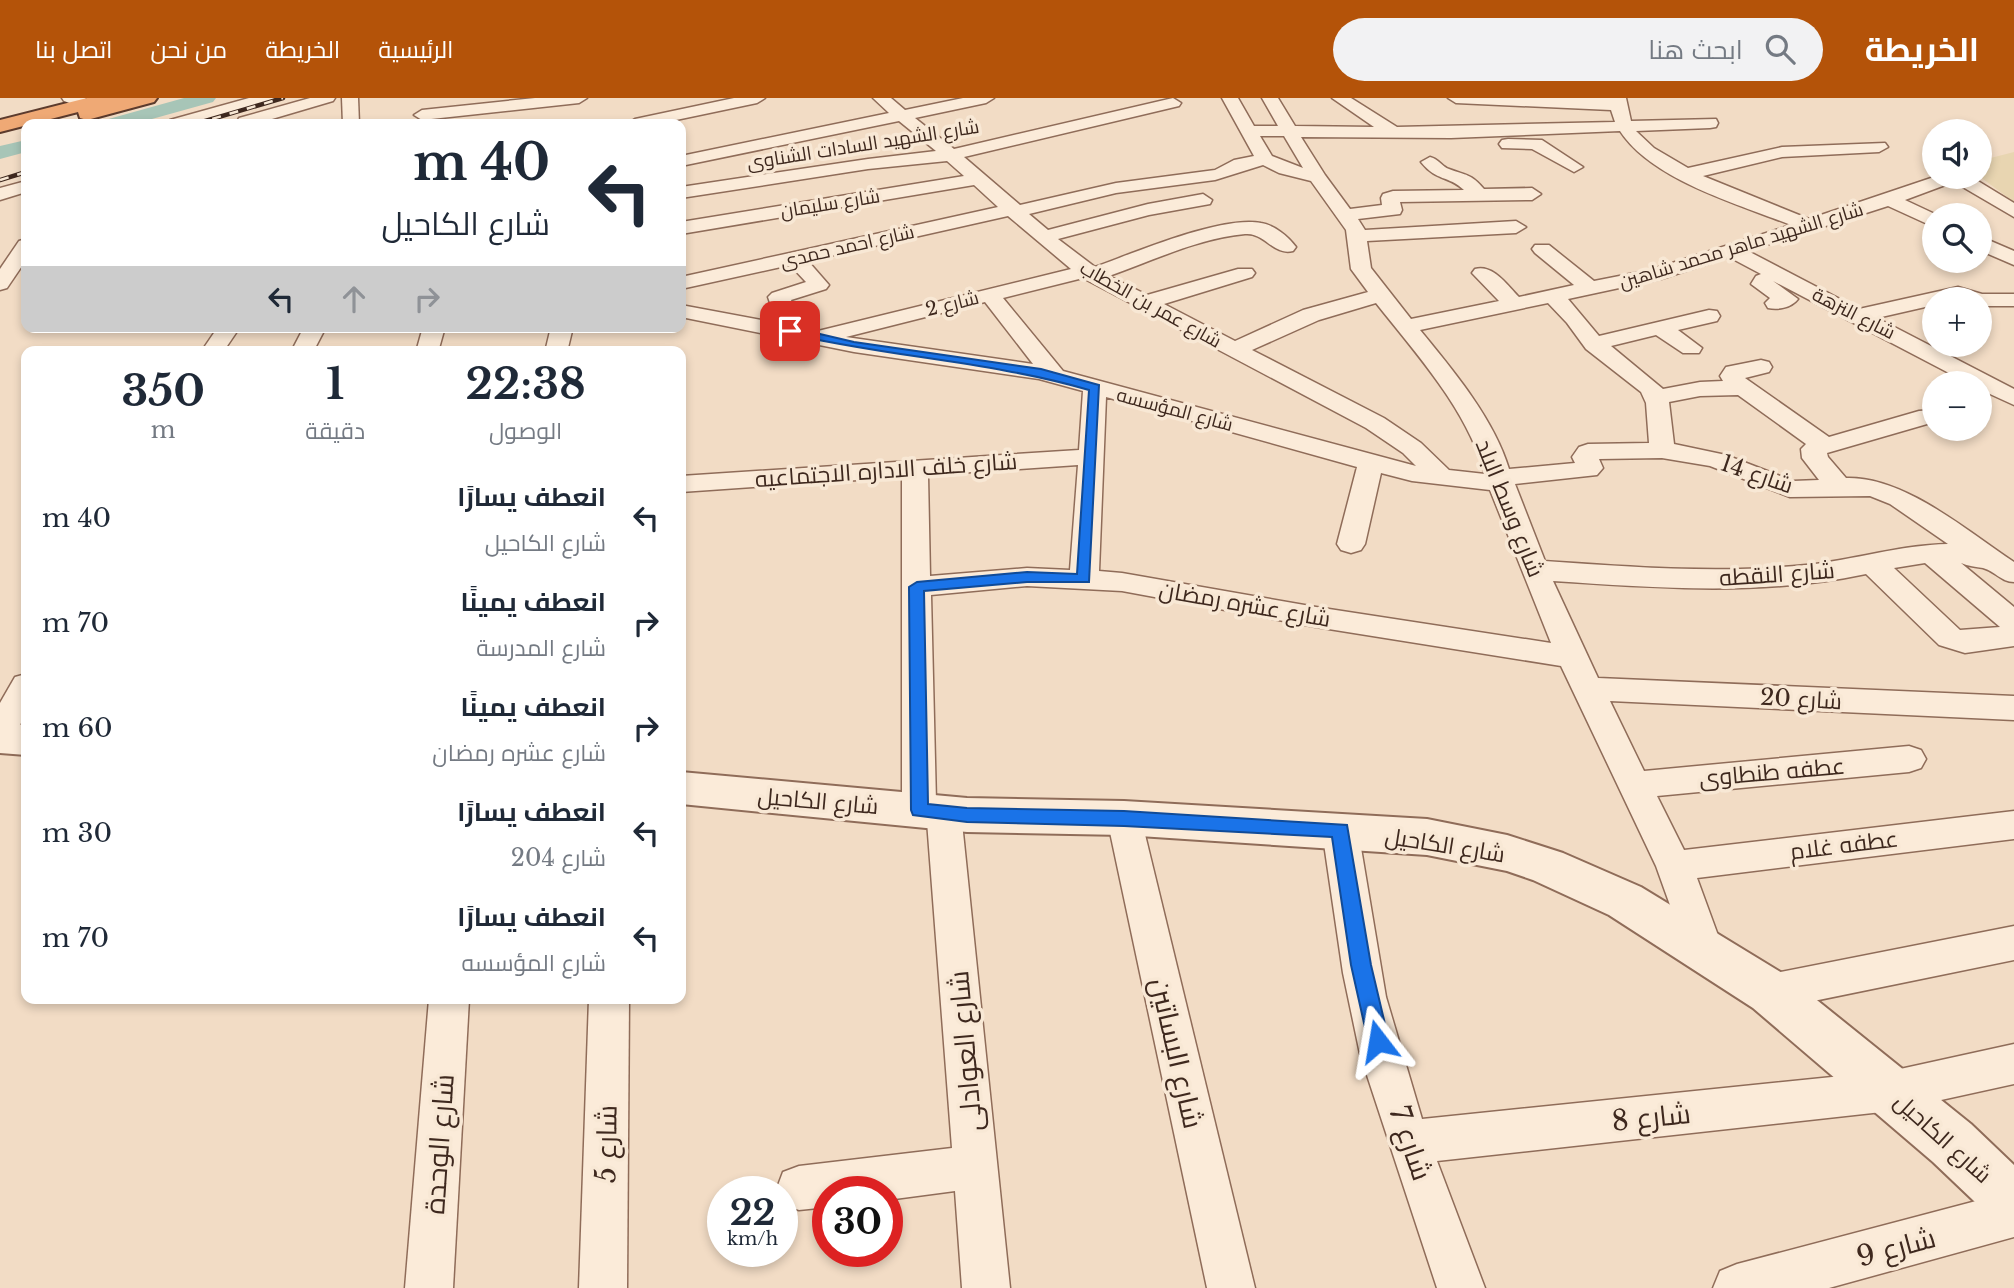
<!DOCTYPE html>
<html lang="ar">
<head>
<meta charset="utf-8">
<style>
	:root { --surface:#fff; --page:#f2f2f3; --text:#1f2937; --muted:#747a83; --accent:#b45309 }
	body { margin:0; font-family:"Libre Baskerville",Cairo,serif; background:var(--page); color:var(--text); direction:rtl; height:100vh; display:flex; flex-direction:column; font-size:26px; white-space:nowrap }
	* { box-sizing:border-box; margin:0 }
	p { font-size:23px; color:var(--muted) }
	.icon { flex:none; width:38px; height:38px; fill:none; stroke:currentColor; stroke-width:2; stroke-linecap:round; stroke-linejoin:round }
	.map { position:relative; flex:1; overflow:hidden; direction:ltr }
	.drawer { position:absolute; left:21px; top:248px; width:665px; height:658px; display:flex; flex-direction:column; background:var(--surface); border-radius:14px; box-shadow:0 4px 10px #0003; direction:rtl }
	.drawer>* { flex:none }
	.top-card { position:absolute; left:21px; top:21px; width:665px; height:214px; border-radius:14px; box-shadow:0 4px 10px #0003; direction:rtl; background:#fff; color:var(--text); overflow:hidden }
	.tools { position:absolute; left:1922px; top:21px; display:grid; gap:14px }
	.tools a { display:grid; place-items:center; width:70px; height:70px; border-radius:50%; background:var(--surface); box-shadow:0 4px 10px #0003; font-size:35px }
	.speed { position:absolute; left:707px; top:1078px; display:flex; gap:14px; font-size:35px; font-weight:700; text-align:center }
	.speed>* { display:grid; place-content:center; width:91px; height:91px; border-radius:50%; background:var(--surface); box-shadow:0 4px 10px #0003; line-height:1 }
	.speed small { font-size:18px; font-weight:400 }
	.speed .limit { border:10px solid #d22; background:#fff; color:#111 }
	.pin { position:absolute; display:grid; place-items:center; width:60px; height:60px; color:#fff; margin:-30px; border-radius:14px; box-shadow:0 4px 10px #0006 }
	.me { position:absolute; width:77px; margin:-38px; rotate:346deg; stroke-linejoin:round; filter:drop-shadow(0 0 5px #0008) }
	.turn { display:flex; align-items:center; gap:24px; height:147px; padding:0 21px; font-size:32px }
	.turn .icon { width:91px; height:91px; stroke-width:2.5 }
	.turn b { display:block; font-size:49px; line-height:60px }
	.lanes { display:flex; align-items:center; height:66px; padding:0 21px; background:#0003; justify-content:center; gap:35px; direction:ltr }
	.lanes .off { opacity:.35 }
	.eta { display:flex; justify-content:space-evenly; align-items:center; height:119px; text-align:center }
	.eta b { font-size:42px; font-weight:700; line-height:49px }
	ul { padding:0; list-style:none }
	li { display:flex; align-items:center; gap:21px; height:105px; padding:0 21px }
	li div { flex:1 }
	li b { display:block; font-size:26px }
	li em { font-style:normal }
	header { display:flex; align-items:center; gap:42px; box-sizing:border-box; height:98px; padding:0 35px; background:var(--accent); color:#fff }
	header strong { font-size:33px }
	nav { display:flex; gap:38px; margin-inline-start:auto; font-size:24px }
	.search { width:490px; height:63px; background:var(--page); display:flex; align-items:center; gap:18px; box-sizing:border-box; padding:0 24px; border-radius:38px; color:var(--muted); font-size:26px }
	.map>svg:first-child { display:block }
	.farmland { fill:#e8d5b1 }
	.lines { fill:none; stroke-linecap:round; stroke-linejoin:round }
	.canal { fill:#a7c5b7; fill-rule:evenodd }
	.minor-casing { stroke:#8f6c59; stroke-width:3 }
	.tertiary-casing { stroke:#8f6c59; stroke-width:4 }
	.trunk-casing { stroke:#5c3b2d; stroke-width:4 }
	.minor { fill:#fbebd9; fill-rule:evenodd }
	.tertiary { fill:#fbebd9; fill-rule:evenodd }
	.trunk { fill:#efa975; fill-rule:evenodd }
	.rail-casing { stroke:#3e281e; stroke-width:4.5 }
	.rail { stroke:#f8e8d5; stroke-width:2.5; stroke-dasharray:9; stroke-linecap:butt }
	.route { fill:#1a73e8; stroke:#114b97; stroke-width:2 }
	.labels { text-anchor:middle; stroke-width:7; stroke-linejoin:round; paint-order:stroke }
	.far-street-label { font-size:19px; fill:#3e281e; stroke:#f8e8d5 }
	.street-label { font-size:23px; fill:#3e281e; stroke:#f8e8d5 }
	.near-street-label { font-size:28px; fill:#3e281e; stroke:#f8e8d5 }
</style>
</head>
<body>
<header>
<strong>الخريطة</strong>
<div class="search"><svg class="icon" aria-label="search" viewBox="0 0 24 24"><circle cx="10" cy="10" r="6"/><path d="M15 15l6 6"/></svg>ابحث هنا</div>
<nav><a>الرئيسية</a><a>الخريطة</a><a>من نحن</a><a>اتصل بنا</a></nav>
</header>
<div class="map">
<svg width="2014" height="1190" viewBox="0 0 2014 1190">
	<rect width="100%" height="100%" fill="#f2dcc5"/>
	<polygon class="farmland" points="2014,54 2014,104 1979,78 1979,63"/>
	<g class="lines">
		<g class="canal">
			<polygon points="184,0 216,0 213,4 134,26 102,26 105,22"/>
			<polygon points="26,42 26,54 0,61 0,48"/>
		</g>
		<defs>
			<g id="minor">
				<polygon points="62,0 85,0 94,6 86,11 64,3"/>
				<polygon points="249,0 274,0 272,3 193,26 168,26 170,22"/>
				<polygon points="310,0 335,0 333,3 255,26 237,24 239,20"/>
				<polygon points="342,0 358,0 359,26 343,26"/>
				<polygon points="535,0 587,0 579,5 422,22 414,17 422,12"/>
				<polygon points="734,0 765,0 757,5 657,26 627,26 635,21"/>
				<path d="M873,0H891L905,12L963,0H994L986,5L915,20L954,51L1173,0L1181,5L1179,8L964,59L1020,107L1116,85L1215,72L1234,62L1254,58L1222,0H1238L1254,28H1278L1262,0H1278L1295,28L1374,29L1332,0H1351L1397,29L1615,24L1611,12L1456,5L1448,0H1626L1631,23L1716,21L1718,25L1716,29L1710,30L1636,33L1654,50L1688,70L1782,49L1885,45L1888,49L1879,54L1782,59L1703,78L1809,121L1934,79L1973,80L2014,105V119L1961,88L1948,86L1905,102L1937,117H1934V129L1888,108L1748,153L1859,211L1958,189L1982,196H2014V208H1979V201H1934V207L1877,220L2014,291V307L1979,291V285H1968L1773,183L1798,201C1791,210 1778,212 1768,210L1765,205L1770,200L1751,186L1756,178L1761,176L1729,159L1661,181L1568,201L1599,238L1709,212L1717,213L1720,218L1717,223L1678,232L1702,250L1699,255H1683L1656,237L1611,248L1663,291L1700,284L1723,283L1720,278L1726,269L1761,262L1769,264L1772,269L1769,274L1745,280L1829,339L1919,313L1934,312V324L1827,355L1828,359L1846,380C1904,378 1967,433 2014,464V484C2001,484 1995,473 1983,470C1976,469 1968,468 1961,465L2014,509V548L1965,555L1939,547L1866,476C1764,498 1657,490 1553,483L1598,580L2014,598V622L1610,603L1644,673L1909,648L1921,652L1926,661L1921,670L1909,674L1657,698L1684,752L2014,713V741L1697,780L1723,851L1718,863L1704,868L1690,863L1656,768L1561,568L1316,529L1122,493L1027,488L931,497L936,704L944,701L956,705L961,715L1010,1190H962L955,1093L887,1102V1094H828V1109L799,1112L783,1106L782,1094H778L777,1090L783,1074L799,1068L952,1050L927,723L919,726L907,722L902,712V379L681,394V378L1079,352L1083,293L1039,281L854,254L681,219V207L777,225L768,199L772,195L806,184L790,167L681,191V179L998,109L974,87L681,136V124L964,78L947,63L868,71L681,100V89L868,61L936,53L899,23L681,68V58L889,15ZM1620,33C1652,82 1738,106 1791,127L1650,172L1594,183L1549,147H1535L1532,151L1535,155L1574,187L1519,199C1507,187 1493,166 1475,171L1472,175L1499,203L1411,221L1371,170L1367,143L1516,135L1526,129L1516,123L1365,132L1358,121L1400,116L1402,112L1400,104L1532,102L1541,96L1532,90L1484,91C1470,75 1467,78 1449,71C1442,69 1439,61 1430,59L1421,64C1437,84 1448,77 1464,92L1393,93L1383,96L1381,100L1382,107L1350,111L1325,77L1301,39L1451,40ZM1260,38H1284L1303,70L1272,58ZM1263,67L1279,75L1311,83L1346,132L1351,171L1368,194L1303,212L1235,243L1164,206L1252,179L1255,175L1252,171H1238L1147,197L1109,178C1152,163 1199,140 1245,136C1265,134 1273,158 1293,153L1296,149C1288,138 1274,127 1261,125C1222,117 1134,155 1095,169L1058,141L1149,117L1210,106L1212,102L1203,96L1148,106L1048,132L1029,116L1116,95L1215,82ZM1008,118L1071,171L818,233L800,230L791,202L826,191L829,187L808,163ZM1083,180L1366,330L1403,355L1416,368L1063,273L1003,200ZM985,204L1033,266L846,239ZM1376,205C1417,257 1467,311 1485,376L1449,372L1421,345L1384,320L1252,252L1319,222ZM1548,205L1567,225L1586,251L1641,294L1646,305L1649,345L1588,346L1579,349L1572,359L1575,365L1509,371C1494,321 1453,272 1420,232ZM1738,297L1806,346L1801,351L1802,360L1819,382L1793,383L1726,357L1674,346L1669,304L1700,298ZM1106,299L1357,369L1337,446L1341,452L1351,455L1361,452L1365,446L1381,375L1412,383L1490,392L1551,545L1316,509L1122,475L1099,473ZM1662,360L1710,368L1790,399L1870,398L1890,406L1948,446C1900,447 1854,462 1806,467C1719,476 1631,469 1545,463L1515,386L1597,377L1603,370L1599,361ZM1078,367L1070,472L1027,470L930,478L928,377ZM1925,465L2000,529L1960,532L1894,470Z"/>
				<polygon points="1508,41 1542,42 1583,69 1574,74 1532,51 1502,50 1499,46 1502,42"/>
				<polygon points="26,83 26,94 0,102 0,90"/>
				<polygon points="1979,138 2014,153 2014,167 1979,152"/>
				<polygon points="26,141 26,162 7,190 0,192 0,171 19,143"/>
				<polygon points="218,229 240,229 223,254 201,254"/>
				<polygon points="304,229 326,229 313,254 291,254"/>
				<polygon points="423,229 445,229 438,254 416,254"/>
				<polygon points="551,229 573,229 567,254 545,254"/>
				<polygon points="26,576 26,616 11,643 0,646 0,605 15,579"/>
				<polygon points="1124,706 1136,710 1141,720 1255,1190 1207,1190 1107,720 1112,710"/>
				<polygon points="1340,718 1352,722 1358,732 1386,899 1422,1021 1891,973 2014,946 2014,986 1891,1013 1437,1063 1485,1190 1437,1190 1360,956 1343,875 1322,732 1328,722"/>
				<polygon points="2014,828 2014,862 1770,912 1756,907 1750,894 1756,881 1770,876"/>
				<polygon points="429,901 469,901 453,1190 405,1190"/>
				<polygon points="589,901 629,901 627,1190 579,1190"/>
				<polygon points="2014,1093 2014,1139 1829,1190 1713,1190 1720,1173 1737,1166"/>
			</g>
			<g id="tertiary">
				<polygon points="0,625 26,627 26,657 0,655"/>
				<polygon points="681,674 967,700 1124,703 1427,721 1507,737 1563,755 1641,789 1787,878 1971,1026 2014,1067 2014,1131 1995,1123 1933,1064 1753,910 1609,817 1533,782 1507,773 1427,757 1124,737 967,734 681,706"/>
			</g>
			<polygon id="trunk" points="87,0 157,0 154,4 87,22 80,20 78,14 0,34 0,22"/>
		</defs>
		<use href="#minor" class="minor-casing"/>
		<use href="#tertiary" class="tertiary-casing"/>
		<use href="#trunk" class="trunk-casing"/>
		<use href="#minor" class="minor"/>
		<use href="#tertiary" class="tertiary"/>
		<use href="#trunk" class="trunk"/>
		<defs>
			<g id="rail">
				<polyline points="195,26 283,0"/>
				<polyline points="0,82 26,74"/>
			</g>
		</defs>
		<use href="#rail" class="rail-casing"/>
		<use href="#rail" class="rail"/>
	</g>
	<path class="route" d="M790,229L854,244L1041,271L1099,287L1089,484H1027L924,493L928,706L967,710L1124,713L1347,727L1371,867L1389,943L1386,950L1378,953L1371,950L1368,943L1351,867L1332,739L1124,728L967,724L913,717L911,712L909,489L917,484L1027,474L1077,476L1089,292C990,263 886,259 786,235L785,233Z"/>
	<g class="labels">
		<g class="far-street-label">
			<text transform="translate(863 46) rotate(-9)" y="7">شارع الشهيد السادات الشناوى</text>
			<text transform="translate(830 105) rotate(-9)" y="7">شارع سليمان</text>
			<text transform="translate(1741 147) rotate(-17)" y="7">شارع الشهيد ماهر محمد شاهين</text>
			<text transform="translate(847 148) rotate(-13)" y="7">شارع احمد حمدى</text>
			<text transform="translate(952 205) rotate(-14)" y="7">شارع 2</text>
			<text transform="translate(1151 206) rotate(29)" y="7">شارع عمر بن الخطاب</text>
			<text transform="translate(1854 215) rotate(27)" y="7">شارع النزهة</text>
			<text transform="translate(1175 311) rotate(15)" y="7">شارع المؤسسه</text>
		</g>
		<g class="street-label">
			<text transform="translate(886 372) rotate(-4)" y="8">شارع خلف الاداره الاجتماعيه</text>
			<text transform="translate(1757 376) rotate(19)" y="8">شارع 14</text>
			<text transform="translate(1510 410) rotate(68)" y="8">شارع وسط البلد</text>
			<text transform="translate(1777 476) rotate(-4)" y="8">شارع النقطه</text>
			<text transform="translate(1245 506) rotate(10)" y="8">شارع عشره رمضان</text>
			<text transform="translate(1801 601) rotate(3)" y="8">شارع 20</text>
			<text transform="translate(1772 674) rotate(-5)" y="8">عطفه طنطاوى</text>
			<text transform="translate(818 703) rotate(5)" y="8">شارع الكاحيل</text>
			<text transform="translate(1445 747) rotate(9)" y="8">شارع الكاحيل</text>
			<text transform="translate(1844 747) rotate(-7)" y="8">عطفه غلام</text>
			<text transform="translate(1943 1040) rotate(42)" y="8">شارع الكاحيل</text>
		</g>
		<g class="near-street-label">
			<text transform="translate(965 953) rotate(-95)" y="10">شارع العوادلى</text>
			<text transform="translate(1177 955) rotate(77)" y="10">شارع البساتين</text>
			<text transform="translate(1651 1019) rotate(-6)" y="10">شارع 8</text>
			<text transform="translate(1411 1045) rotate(71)" y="10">شارع 7</text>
			<text transform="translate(439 1046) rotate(-86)" y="10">شارع الوحدة</text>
			<text transform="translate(606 1046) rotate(-89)" y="10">شارع 5</text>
			<text transform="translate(1896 1149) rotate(-15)" y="10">شارع 9</text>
		</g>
	</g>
</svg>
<div class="tools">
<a><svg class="icon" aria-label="sound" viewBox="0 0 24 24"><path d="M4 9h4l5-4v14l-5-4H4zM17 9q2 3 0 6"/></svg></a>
<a><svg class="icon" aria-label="search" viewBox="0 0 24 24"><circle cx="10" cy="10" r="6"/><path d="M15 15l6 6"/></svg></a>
<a>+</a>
<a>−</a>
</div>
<div class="speed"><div>22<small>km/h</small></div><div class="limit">30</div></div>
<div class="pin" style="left:790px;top:233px;background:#d93025"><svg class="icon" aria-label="arrive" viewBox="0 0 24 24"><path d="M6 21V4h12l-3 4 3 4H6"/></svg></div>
<svg class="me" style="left:1378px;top:943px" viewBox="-20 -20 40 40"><path d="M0-17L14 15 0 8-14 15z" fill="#1a73e8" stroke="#fff" stroke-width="4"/></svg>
<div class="top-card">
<div class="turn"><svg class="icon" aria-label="left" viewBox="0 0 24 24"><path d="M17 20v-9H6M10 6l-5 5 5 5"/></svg><div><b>40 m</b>شارع الكاحيل</div></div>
<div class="lanes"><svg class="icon" aria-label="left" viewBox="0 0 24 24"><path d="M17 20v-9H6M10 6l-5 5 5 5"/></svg><svg class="icon off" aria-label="ahead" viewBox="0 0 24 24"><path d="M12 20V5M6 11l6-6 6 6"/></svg><svg class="icon off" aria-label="right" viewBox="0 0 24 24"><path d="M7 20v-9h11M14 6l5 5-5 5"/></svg></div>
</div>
<section class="drawer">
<div class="eta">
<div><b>22:38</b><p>الوصول</p></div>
<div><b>1</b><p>دقيقة</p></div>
<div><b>350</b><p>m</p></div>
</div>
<ul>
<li><svg class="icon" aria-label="left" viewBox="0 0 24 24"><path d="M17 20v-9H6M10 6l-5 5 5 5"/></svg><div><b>انعطف يسارًا</b><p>شارع الكاحيل</p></div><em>40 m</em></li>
<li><svg class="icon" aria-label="right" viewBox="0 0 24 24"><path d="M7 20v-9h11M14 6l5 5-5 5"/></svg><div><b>انعطف يمينًا</b><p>شارع المدرسة</p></div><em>70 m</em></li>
<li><svg class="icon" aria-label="right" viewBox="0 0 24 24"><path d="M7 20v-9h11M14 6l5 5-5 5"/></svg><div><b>انعطف يمينًا</b><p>شارع عشره رمضان</p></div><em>60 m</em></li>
<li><svg class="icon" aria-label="left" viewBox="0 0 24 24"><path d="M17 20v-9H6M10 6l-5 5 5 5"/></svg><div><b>انعطف يسارًا</b><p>شارع 204</p></div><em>30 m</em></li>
<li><svg class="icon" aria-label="left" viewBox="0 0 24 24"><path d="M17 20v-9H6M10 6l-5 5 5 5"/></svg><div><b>انعطف يسارًا</b><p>شارع المؤسسه</p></div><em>70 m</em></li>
</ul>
</section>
</div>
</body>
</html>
